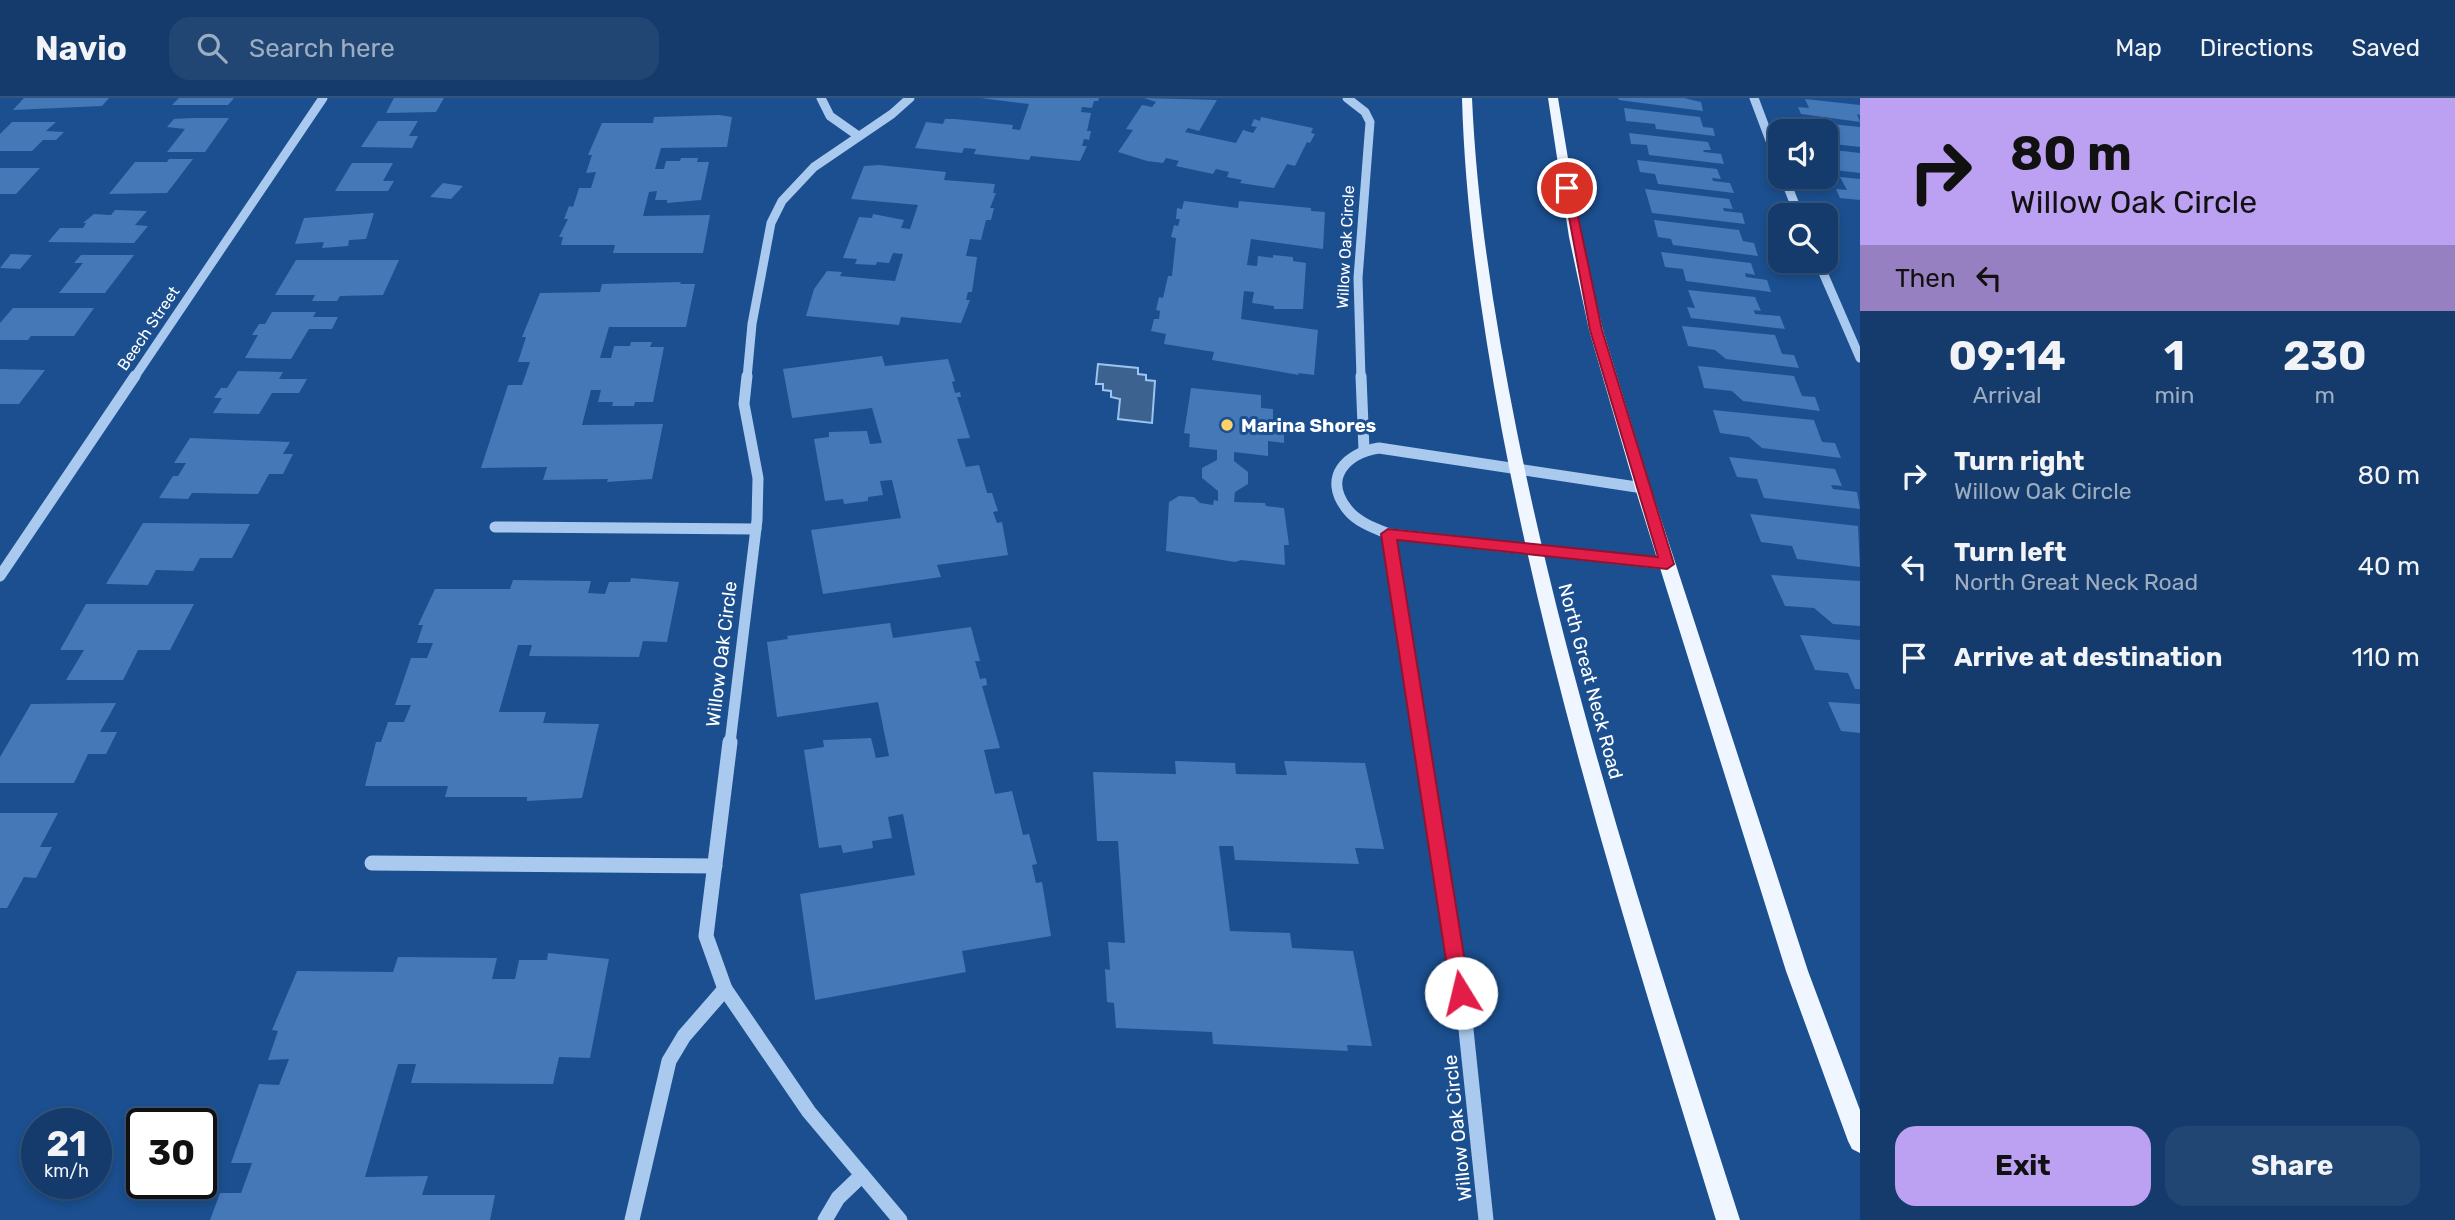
<!DOCTYPE html>
<html lang="en">
<head>
<meta charset="utf-8">
<style>
	:root { --surface:#143b6b; --page:#214673; --text:#f1f3f6; --muted:#9dadc1; --line:#33557e; --accent:#bca0f2 }
	body { margin:0; font-family:Rubik,sans-serif; background:var(--page); color:var(--text); height:100vh; display:flex; flex-direction:column; font-size:26px; white-space:nowrap }
	* { box-sizing:border-box; margin:0 }
	p { font-size:23px; color:var(--muted) }
	.icon { flex:none; width:38px; height:38px; fill:none; stroke:currentColor; stroke-width:2; stroke-linecap:round; stroke-linejoin:round }
	.map { position:relative; flex:1; overflow:hidden }
	.sheet { display:flex; flex-direction:column; background:var(--surface); width:595px }
	.sheet>* { flex:none }
	.banner { background:#bca0f2; color:#111; overflow:hidden }
	.fabs { position:absolute; left:1768px; top:21px; display:grid; gap:14px }
	.fabs a { display:grid; place-items:center; width:70px; height:70px; border-radius:14px; background:var(--surface); box-shadow:0 4px 10px #0003,0 0 0 2px var(--line); font-size:35px }
	.speed { position:absolute; left:21px; top:1010px; display:flex; gap:14px; font-size:35px; font-weight:700; text-align:center }
	.speed>* { display:grid; place-content:center; width:91px; height:91px; border-radius:50%; background:var(--surface); box-shadow:0 4px 10px #0003,0 0 0 2px var(--line); line-height:1 }
	.speed small { font-size:18px; font-weight:400 }
	.speed .limit { border:4px solid #111; border-radius:10px; background:#fff; color:#111 }
	.pin { position:absolute; display:grid; place-items:center; width:60px; height:60px; color:#fff; margin:-30px; border:4px solid #fff; border-radius:50%; box-shadow:0 2px 7px #0007 }
	.me { position:absolute; width:77px; margin:-38px; rotate:351deg; stroke-linejoin:round; filter:drop-shadow(0 0 5px #0008) }
	.turn { display:flex; align-items:center; gap:24px; height:147px; padding:0 35px; font-size:32px }
	.turn .icon { width:91px; height:91px; stroke-width:2.5 }
	.turn b { display:block; font-size:49px; line-height:60px }
	.then { display:flex; align-items:center; height:66px; padding:0 35px; background:#0003; gap:14px; font-size:26px }
	.eta { display:flex; justify-content:space-evenly; align-items:center; height:119px; text-align:center }
	.eta b { font-size:42px; font-weight:700; line-height:49px }
	.button { display:flex; gap:14px; margin-top:auto; padding:14px 35px }
	.button a { flex:1; height:80px; border-radius:21px; background:var(--accent); color:#111; font-size:28px; font-weight:700; line-height:80px; text-align:center }
	.button a+a { background:var(--page); color:var(--text) }
	ul { padding:0; list-style:none }
	li { display:flex; align-items:center; gap:21px; height:91px; padding:0 35px }
	li div { flex:1 }
	li b { display:block; font-size:26px }
	li em { font-style:normal }
	header { display:flex; align-items:center; gap:42px; box-sizing:border-box; height:98px; padding:0 35px; background:var(--surface); border-bottom:2px solid var(--line) }
	header strong { font-size:33px }
	nav { display:flex; gap:38px; margin-inline-start:auto; font-size:24px }
	.search { width:490px; height:63px; background:var(--page); display:flex; align-items:center; gap:18px; box-sizing:border-box; padding:0 24px; border-radius:21px; color:var(--muted); font-size:26px }
	main { display:flex; flex:1; min-height:0 }
	.map>svg:first-child { display:block }
	.water { fill:#3c6290; stroke:#9cc4f0; stroke-width:2 }
	.building { fill:#4478b7 }
	.lines { fill:none; stroke-linecap:round; stroke-linejoin:round }
	.minor-far2 { stroke:#a9c9ee; stroke-width:9 }
	.minor-far1 { stroke:#a9c9ee; stroke-width:11 }
	.minor { stroke:#a9c9ee; stroke-width:15 }
	.major { fill:#f0f6ff; fill-rule:evenodd }
	.route { fill:#e11d48; stroke:#92132f; stroke-width:2 }
	.poi-dot { fill:#ffd166; stroke:#1b4f8f; stroke-width:2.5 }
	.labels { text-anchor:middle; stroke-width:6; stroke-linejoin:round; paint-order:stroke }
	.far-street-label { font-size:16px; fill:#fff; stroke:#1b4f8f }
	.poi-label { font-size:19px; font-weight:bold; fill:#fff; stroke:#1b4f8f; text-anchor:start }
	.street-label { font-size:19px; fill:#fff; stroke:#1b4f8f }
</style>
</head>
<body>
<header>
<strong>Navio</strong>
<div class="search"><svg class="icon" aria-label="search" viewBox="0 0 24 24"><circle cx="10" cy="10" r="6"/><path d="M15 15l6 6"/></svg>Search here</div>
<nav><a>Map</a><a>Directions</a><a>Saved</a></nav>
</header>
<main>
<div class="map">
<svg width="1860" height="1122" viewBox="0 0 1860 1122">
	<rect width="100%" height="100%" fill="#1b4f8f"/>
	<polygon class="water" points="1098,266 1138,270 1138,276 1146,277 1146,282 1155,283 1152,325 1118,321 1120,301 1111,299 1111,293 1103,292 1103,286 1096,286"/>
	<g class="building">
		<polygon points="24,0 109,0 102,8 13,12"/>
		<polygon points="179,0 234,0 228,7 172,7"/>
		<polygon points="394,0 444,0 436,14 386,15"/>
		<polygon points="981,0 1099,0 1098,3 1094,3 1092,10 1082,9 1081,14 1091,15 1087,33 1091,33 1089,42 1084,41 1082,48 1087,48 1080,63 1031,58 1029,62 974,56 976,51 964,50 962,55 915,50 926,24 943,26 945,21 955,21 1013,27 1012,31 1020,32 1029,6"/>
		<polygon points="1144,0 1217,2 1199,33 1188,30 1185,34 1236,45 1243,32 1253,35 1257,29 1251,28 1254,21 1260,23 1261,19 1313,30 1311,35 1315,36 1310,45 1307,44 1295,68 1287,66 1274,90 1240,85 1242,82 1227,79 1229,74 1216,71 1213,76 1176,68 1179,63 1166,60 1163,65 1147,63 1118,54 1133,32 1126,31 1142,7 1152,9 1156,4"/>
		<polygon points="1618,0 1684,0 1701,4 1703,13 1619,2"/>
		<polygon points="1805,1 1860,7 1860,17 1857,16 1860,24 1801,16 1798,9 1809,10"/>
		<polygon points="1624,10 1700,19 1703,29 1713,30 1715,38 1656,31 1655,26 1626,23"/>
		<polygon points="720,17 732,19 727,49 661,50 655,71 664,71 666,63 680,63 681,60 698,60 697,64 709,64 701,102 667,105 667,102 655,102 657,93 649,94 643,118 710,117 703,155 613,155 615,147 561,147 563,139 559,139 568,121 564,121 569,108 573,109 579,90 591,90 596,74 586,75 592,57 588,57 602,25 653,25 654,19"/>
		<polygon points="193,20 229,20 205,54 167,54 185,31 167,29 174,21"/>
		<polygon points="378,23 418,23 409,38 418,38 412,50 361,49"/>
		<polygon points="12,24 56,24 46,33 64,34 56,42 43,42 32,53 0,53 0,36"/>
		<polygon points="1812,24 1860,29 1860,49 1825,45 1825,33 1816,32"/>
		<polygon points="1629,35 1708,44 1711,52 1703,52 1704,54 1721,56 1724,66 1649,57 1647,47 1631,46"/>
		<polygon points="1825,51 1860,55 1860,75 1826,71 1825,62 1838,63 1829,59"/>
		<polygon points="169,61 193,61 167,95 109,96 135,64 167,64"/>
		<polygon points="1637,62 1717,71 1721,81 1712,80 1713,83 1730,85 1734,95 1658,86 1655,76 1640,74"/>
		<polygon points="352,65 393,65 383,83 394,83 388,93 335,93"/>
		<polygon points="879,67 946,74 944,82 995,86 993,95 996,95 990,110 994,110 991,122 986,122 981,142 970,141 966,158 977,159 972,194 968,194 966,202 970,202 961,225 901,219 899,227 806,218 814,191 827,173 842,174 840,178 895,183 903,156 893,155 889,165 877,164 876,167 855,166 857,161 843,160 859,119 872,120 873,116 904,122 901,130 910,131 918,107 851,101 864,68"/>
		<polygon points="0,70 40,70 16,96 0,96"/>
		<polygon points="1840,79 1860,81 1860,102 1840,100 1836,91 1847,92"/>
		<polygon points="443,85 463,88 451,101 430,99"/>
		<polygon points="1645,91 1729,101 1733,111 1723,110 1724,113 1742,115 1745,126 1652,115"/>
		<polygon points="1184,103 1238,110 1239,103 1311,110 1311,113 1325,114 1323,151 1251,141 1247,167 1257,168 1258,158 1273,160 1273,157 1293,159 1293,163 1306,165 1303,211 1274,211 1274,208 1252,205 1254,194 1244,193 1241,221 1318,232 1314,277 1298,275 1299,277 1212,262 1214,254 1164,246 1166,236 1151,233 1154,221 1159,221 1160,213 1156,212 1159,199 1163,200 1168,178 1172,178 1176,140 1171,139 1174,127 1178,128 1180,121 1176,121 1177,110 1182,111"/>
		<polygon points="115,112 147,113 135,127 148,128 134,145 48,144 60,130 83,130 86,125 83,125 94,116 111,117"/>
		<polygon points="374,115 366,141 349,142 348,148 322,150 324,144 295,146 304,120"/>
		<polygon points="1654,122 1739,132 1743,143 1754,145 1758,158 1673,147 1671,141 1658,139"/>
		<polygon points="1661,154 1751,165 1755,177 1745,175 1746,179 1767,182 1771,194 1686,183 1683,171 1665,169"/>
		<polygon points="11,156 32,157 20,171 0,170"/>
		<polygon points="81,157 134,157 105,195 59,195 83,165 74,165"/>
		<polygon points="296,162 399,162 383,197 340,198 337,203 312,203 315,197 275,197"/>
		<polygon points="681,184 680,186 695,186 686,229 609,229 600,260 611,260 614,248 630,248 631,244 652,244 650,249 664,249 653,304 635,304 634,308 612,308 613,304 598,304 601,292 591,292 582,327 663,326 652,381 607,384 608,381 543,382 547,369 481,370 508,287 522,287 530,264 518,264 526,239 522,239 540,195 600,194 602,186"/>
		<polygon points="1688,192 1755,199 1761,213 1754,212 1755,216 1780,218 1785,231 1691,220 1687,209 1695,210"/>
		<polygon points="13,210 94,210 74,238 31,238 28,242 0,242 0,225"/>
		<polygon points="272,214 316,214 313,219 338,219 332,231 309,231 291,261 245,260 258,237 252,237 259,226 265,226"/>
		<polygon points="1682,228 1775,237 1782,256 1794,257 1799,270 1726,261 1715,252 1688,248"/>
		<polygon points="882,258 885,268 948,261 955,283 952,284 955,295 960,294 961,299 957,299 970,340 957,341 966,369 979,367 987,395 992,395 998,413 993,414 997,425 1002,424 1008,457 937,467 941,479 823,496 811,432 901,420 892,382 880,383 883,397 868,399 868,403 844,406 843,401 825,403 814,341 829,339 829,334 867,333 870,346 882,345 872,310 792,320 783,271"/>
		<polygon points="1698,268 1794,278 1802,298 1815,299 1820,313 1743,303 1732,293 1704,290"/>
		<polygon points="0,271 45,272 19,306 0,306"/>
		<polygon points="238,273 283,274 279,281 307,281 299,295 272,295 259,316 213,315 222,300 214,300 221,290 227,290"/>
		<polygon points="1191,290 1261,297 1261,310 1273,311 1273,325 1284,326 1284,345 1268,343 1268,358 1234,354 1234,363 1248,374 1248,386 1235,394 1234,404 1265,405 1266,408 1284,410 1289,447 1284,447 1285,467 1241,462 1235,464 1166,453 1169,404 1179,398 1194,399 1200,405 1213,407 1214,402 1218,403 1218,393 1202,380 1202,370 1217,362 1217,352 1189,349 1190,336 1184,335"/>
		<polygon points="1713,312 1814,322 1822,344 1835,345 1841,360 1762,350 1749,339 1720,335"/>
		<polygon points="190,340 290,344 283,356 293,356 283,376 269,376 258,396 192,395 188,401 159,400 173,378 178,378 186,365 174,365"/>
		<polygon points="1729,359 1835,371 1842,388 1831,387 1833,391 1857,394 1860,411 1764,400 1757,381 1737,379"/>
		<polygon points="1750,416 1858,428 1860,469 1797,461 1792,448 1761,444"/>
		<polygon points="143,425 250,426 232,460 200,460 193,473 156,472 148,487 106,486"/>
		<polygon points="1771,477 1860,483 1860,528 1833,526 1814,510 1785,508"/>
		<polygon points="631,480 679,484 667,544 643,543 639,559 529,558 532,547 518,547 499,614 546,614 543,625 599,626 582,700 527,703 527,699 445,699 448,688 365,688 376,644 381,644 388,624 404,624 411,607 395,607 411,560 427,560 433,545 417,545 423,527 418,527 435,491 510,491 513,482 591,483 588,495 605,496 609,484 630,484"/>
		<polygon points="86,506 194,506 170,552 138,552 123,582 66,582 84,552 60,552"/>
		<polygon points="890,525 893,540 971,529 980,563 975,563 980,581 986,580 987,587 982,588 1000,650 984,652 995,696 1012,693 1023,737 1029,736 1037,766 1032,767 1036,785 1042,784 1051,838 962,853 966,874 815,902 800,796 915,777 903,716 888,719 892,740 872,743 873,750 843,755 841,747 819,750 804,652 824,649 823,642 871,640 876,660 889,658 878,604 777,619 767,544 788,541 787,538"/>
		<polygon points="1800,537 1860,542 1860,591 1855,591 1848,575 1815,572"/>
		<polygon points="1828,604 1860,606 1860,635 1841,633"/>
		<polygon points="116,605 100,634 117,634 106,656 88,656 74,685 0,685 0,659 31,606"/>
		<polygon points="1175,663 1235,665 1236,676 1287,677 1284,663 1365,665 1384,751 1355,750 1359,766 1235,762 1233,748 1219,748 1230,833 1290,835 1292,850 1353,853 1372,948 1347,947 1348,953 1213,946 1212,934 1116,930 1114,905 1107,904 1105,871 1110,872 1108,844 1125,845 1118,743 1097,743 1093,674 1176,676"/>
		<polygon points="0,715 58,715 40,749 52,749 36,780 24,779 7,810 0,810"/>
		<polygon points="548,855 609,861 590,960 559,959 553,986 411,985 416,966 398,966 365,1079 428,1078 422,1097 495,1097 490,1122 210,1122 220,1095 241,1095 252,1065 231,1065 259,986 279,987 289,961 268,962 278,933 272,932 297,873 393,874 398,859 497,860 492,881 515,881 519,862 547,862"/>
	</g>
	<g class="lines">
		<g class="minor-far2">
			<polyline points="821,0 830,18 857,37"/>
			<polyline points="1347,0 1365,14 1370,24 1358,180 1361,280"/>
			<polyline points="1754,0 1780,69"/>
			<polyline points="1784,79 1799,117"/>
			<polyline points="1818,163 1860,260"/>
			<polyline points="134,280 323,0"/>
			<polyline points="747,280 752,226 771,125 782,103 814,69 892,16 910,0"/>
		</g>
		<g class="minor-far1">
			<polyline points="1361,278 1364,352"/>
			<path d="M1643,390L1379,350C1347,355 1322,379 1347,411C1357,424 1374,430 1389,436L1667,466"/>
			<polyline points="495,429 756,431"/>
			<polyline points="1389,436 1422,645"/>
			<polyline points="0,478 135,278"/>
			<polyline points="730,645 757,422 758,380 744,306 747,278"/>
		</g>
		<g class="minor">
			<polyline points="730,644 706,838 725,891 809,1014 900,1122"/>
			<polyline points="1421,644 1465,922 1486,1122"/>
			<polyline points="372,765 715,768"/>
			<polyline points="632,1122 669,963 684,938 725,891"/>
			<polyline points="825,1122 838,1100 862,1077"/>
		</g>
		<g class="major">
			<path d="M1462,0H1472C1477,113 1495,223 1517,334C1571,602 1657,862 1740,1122H1716C1636,862 1553,602 1502,333C1482,223 1465,112 1462,0Z"/>
			<polygon points="1548,0 1558,0 1581,139 1603,232 1651,390 1808,873 1860,1012 1860,1055 1852,1051 1848,1043 1786,873 1635,390 1589,232 1569,139"/>
		</g>
	</g>
	<polygon class="route" points="1563,87 1572,90 1602,232 1674,466 1667,471 1397,442 1470,895 1467,902 1461,905 1454,902 1451,895 1381,436 1388,431 1658,459 1590,232"/>
	<circle class="poi-dot" cx="1227" cy="327" r="7"/>
	<g class="labels">
		<g class="far-street-label">
			<text transform="translate(1345 149) rotate(-87)" y="6">Willow Oak Circle</text>
			<text transform="translate(148 230) rotate(-56)" y="6">Beech Street</text>
		</g>
		<g class="poi-label">
			<text x="1241" y="334">Marina Shores</text>
		</g>
		<g class="street-label">
			<text transform="translate(721 556) rotate(-83)" y="7">Willow Oak Circle</text>
			<text transform="translate(1591 583) rotate(75)" y="7">North Great Neck Road</text>
			<text transform="translate(1457 1030) rotate(-96)" y="7">Willow Oak Circle</text>
		</g>
	</g>
</svg>
<div class="fabs">
<a><svg class="icon" aria-label="sound" viewBox="0 0 24 24"><path d="M4 9h4l5-4v14l-5-4H4zM17 9q2 3 0 6"/></svg></a>
<a><svg class="icon" aria-label="search" viewBox="0 0 24 24"><circle cx="10" cy="10" r="6"/><path d="M15 15l6 6"/></svg></a>
</div>
<div class="speed"><div>21<small>km/h</small></div><div class="limit">30</div></div>
<div class="pin" style="left:1567px;top:90px;background:#d93025"><svg class="icon" aria-label="arrive" viewBox="0 0 24 24"><path d="M6 21V4h12l-3 4 3 4H6"/></svg></div>
<svg class="me" style="left:1461px;top:895px" viewBox="-20 -20 40 40"><circle r="19" fill="#fff"/><path d="M0-13L10 11 0 6-10 11z" fill="#e11d48"/></svg>
</div>
<section class="sheet">
<div class="banner">
<div class="turn"><svg class="icon" aria-label="right" viewBox="0 0 24 24"><path d="M7 20v-9h11M14 6l5 5-5 5"/></svg><div><b>80 m</b>Willow Oak Circle</div></div>
<div class="then">Then<svg class="icon" aria-label="left" viewBox="0 0 24 24"><path d="M17 20v-9H6M10 6l-5 5 5 5"/></svg></div>
</div>
<div class="eta">
<div><b>09:14</b><p>Arrival</p></div>
<div><b>1</b><p>min</p></div>
<div><b>230</b><p>m</p></div>
</div>
<ul>
<li><svg class="icon" aria-label="right" viewBox="0 0 24 24"><path d="M7 20v-9h11M14 6l5 5-5 5"/></svg><div><b>Turn right</b><p>Willow Oak Circle</p></div><em>80 m</em></li>
<li><svg class="icon" aria-label="left" viewBox="0 0 24 24"><path d="M17 20v-9H6M10 6l-5 5 5 5"/></svg><div><b>Turn left</b><p>North Great Neck Road</p></div><em>40 m</em></li>
<li><svg class="icon" aria-label="arrive" viewBox="0 0 24 24"><path d="M6 21V4h12l-3 4 3 4H6"/></svg><div><b>Arrive at destination</b></div><em>110 m</em></li>
</ul>
<div class="button"><a>Exit</a><a>Share</a></div>
</section>
</main>
</body>
</html>
